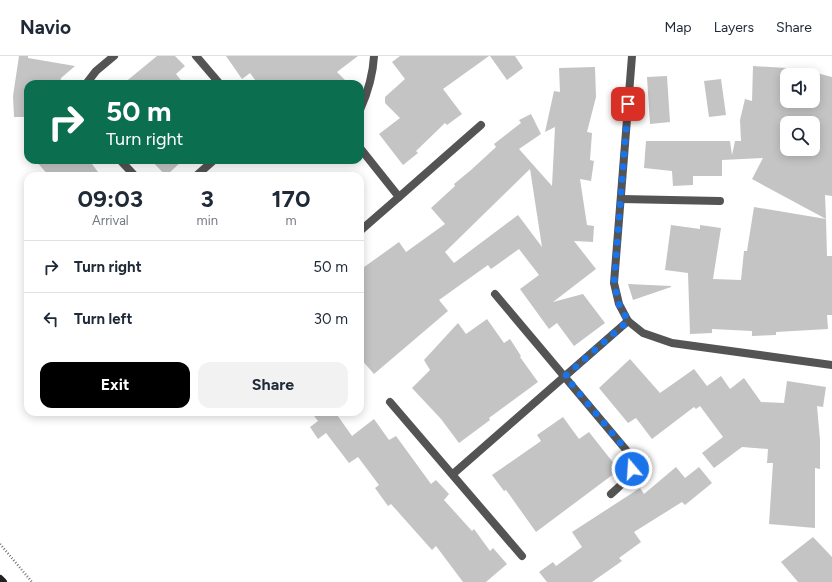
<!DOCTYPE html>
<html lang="en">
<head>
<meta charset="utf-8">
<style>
	:root { --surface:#fff; --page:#f2f2f3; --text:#1f2937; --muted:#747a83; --line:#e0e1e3; --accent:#000 }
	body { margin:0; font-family:Figtree,sans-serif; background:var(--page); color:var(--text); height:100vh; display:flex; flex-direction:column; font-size:15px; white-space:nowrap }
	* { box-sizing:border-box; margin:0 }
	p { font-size:13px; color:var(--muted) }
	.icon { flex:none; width:22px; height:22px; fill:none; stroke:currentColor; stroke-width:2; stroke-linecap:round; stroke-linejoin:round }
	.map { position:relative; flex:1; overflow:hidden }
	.drawer { position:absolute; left:24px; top:116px; width:340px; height:244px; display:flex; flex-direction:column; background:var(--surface); border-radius:12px; box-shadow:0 2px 10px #0003 }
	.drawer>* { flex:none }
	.hud { position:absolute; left:24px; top:24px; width:340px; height:84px; border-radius:12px; box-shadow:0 2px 10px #0003; background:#0b6e4f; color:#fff; overflow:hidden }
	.fabs { position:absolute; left:780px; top:12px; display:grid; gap:8px }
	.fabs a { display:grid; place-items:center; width:40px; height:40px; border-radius:8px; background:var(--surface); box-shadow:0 2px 10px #0003; font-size:20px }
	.pin { position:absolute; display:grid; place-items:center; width:34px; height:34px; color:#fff; margin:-17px; border-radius:8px; box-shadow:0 2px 6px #0006 }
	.me { position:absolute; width:44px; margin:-22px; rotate:342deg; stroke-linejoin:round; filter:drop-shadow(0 0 3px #0008) }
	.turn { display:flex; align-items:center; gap:14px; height:84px; padding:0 16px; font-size:18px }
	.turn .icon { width:52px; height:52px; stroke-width:2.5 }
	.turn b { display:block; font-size:28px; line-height:34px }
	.eta { display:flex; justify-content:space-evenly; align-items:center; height:68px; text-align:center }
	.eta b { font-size:24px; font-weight:700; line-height:28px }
	.cta { display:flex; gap:8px; margin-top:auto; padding:8px 16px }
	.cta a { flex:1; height:46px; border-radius:12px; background:var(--accent); color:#fff; font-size:16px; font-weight:700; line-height:46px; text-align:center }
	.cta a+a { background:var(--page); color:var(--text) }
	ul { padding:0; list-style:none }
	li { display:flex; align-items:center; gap:12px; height:52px; padding:0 16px; border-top:1px solid var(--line) }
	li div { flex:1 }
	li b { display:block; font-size:15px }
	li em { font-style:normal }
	header { display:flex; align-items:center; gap:24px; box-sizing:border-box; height:56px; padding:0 20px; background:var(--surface); border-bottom:1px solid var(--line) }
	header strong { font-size:19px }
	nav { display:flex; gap:22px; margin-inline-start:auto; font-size:14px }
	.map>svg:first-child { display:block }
	.building { fill:#c4c4c4; fill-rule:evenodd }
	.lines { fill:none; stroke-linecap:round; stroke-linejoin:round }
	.path { stroke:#767676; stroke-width:2.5; stroke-dasharray:1 2; stroke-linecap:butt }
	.street { stroke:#545454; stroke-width:8 }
	.secondary { stroke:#212121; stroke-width:8 }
	.route { stroke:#1a73e8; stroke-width:7; stroke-dasharray:0 12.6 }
</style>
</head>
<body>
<header>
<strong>Navio</strong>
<nav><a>Map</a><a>Layers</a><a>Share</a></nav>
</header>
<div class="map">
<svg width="832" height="526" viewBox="0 0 832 526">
	<rect width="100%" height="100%" fill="#fff"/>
	<g class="building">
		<polygon points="19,0 28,0 28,2 75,10 61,22 60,28 28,28 28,61 14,61 13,40"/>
		<polygon points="157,0 175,0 185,10 176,18 184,28 123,28"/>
		<polygon points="226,0 358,0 337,16 349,28 258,28 250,17 242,23"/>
		<polygon points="400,0 489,0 443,33 462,58 447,69 445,67 416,95 418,97 403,109 379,78 400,62 385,47 385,41 405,23 392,6"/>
		<polygon points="490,0 515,0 523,12 507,24"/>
		<path d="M753,10L787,12V45L813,49V16L832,21V140L825,139L826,163L752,123L763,102L722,104V120H693V129L673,130L672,115L644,112L646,85H730L732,99L735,85H741L740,64L745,43L752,45ZM784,67H813V93H785Z"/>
		<path d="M595,11L596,41L587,76L592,77L590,104L594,105L591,125L580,123L587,169L594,170L593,186L574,185L596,213L553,246L583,238L605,267L574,290L557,267L549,273L520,233L539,219L519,193L491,213L488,209L439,244L448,255L374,318L360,302V214L399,186L406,196L445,168L431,152L455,130L454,128L471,114L496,91L494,88L521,67L519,64L531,58L541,78L519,93L552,130L555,71L545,76L554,35L560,36L559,12ZM530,113L542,191L518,159L454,207L445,196Z"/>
		<polygon points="667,20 670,66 650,68 647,21"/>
		<polygon points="721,23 726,59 709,61 704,25"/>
		<polygon points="35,104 89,104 101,120 49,120"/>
		<polygon points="151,104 183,104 166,120"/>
		<polygon points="754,151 826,163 827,200 832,200 832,259 827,259 828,273 776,276 776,279 752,280 752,275 712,273 712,277 690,278 688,217 665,214 671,169 700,173 700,169 721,172 713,223 741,224 744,195 747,195"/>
		<polygon points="628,228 671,230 671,231 633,244"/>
		<polygon points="487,263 504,287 510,283 521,300 520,301 538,326 489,362 490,364 459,387 441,363 412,332 430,314 424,304 458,267 466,278"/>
		<polygon points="630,303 660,337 694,313 707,330 721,320 730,333 744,322 761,346 784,347 787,325 826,331 823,351 817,350 820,384 820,413 815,412 815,472 769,468 773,407 767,407 768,393 742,391 714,412 702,397 723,381 700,350 696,353 694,351 652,383 636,362 628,367 599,332"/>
		<polygon points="311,356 335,356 352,380 374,363 389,384 396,380 431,428 436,424 449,438 444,444 472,475 474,473 490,495 493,492 507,508 486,526 463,526 436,490 432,494 391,448 388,450 375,432 379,429 358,401 349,407 326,377 318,383 310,371 318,365"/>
		<polygon points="563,361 579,383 589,376 619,414 536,476 506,434 504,435 492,419 541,385 537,379"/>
		<polygon points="676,411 685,422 699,411 712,427 685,449 682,446 634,476 641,486 619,502 622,505 592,526 547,526 539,516 553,506 556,510 582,491 572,476 640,432 644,438"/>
		<polygon points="813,481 832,501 832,526 798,526 781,506"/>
	</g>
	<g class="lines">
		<polyline class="path" points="0,488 32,526"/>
		<g class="street">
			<polyline points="196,0 220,28"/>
			<polyline points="632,0 614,227 619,248 628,265 643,277 672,287 832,309"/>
			<polyline points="86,28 96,15 114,0"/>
			<path d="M360,54C368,36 373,20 374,0"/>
			<polyline points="360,92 399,141 481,69"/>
			<polyline points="120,104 135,120"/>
			<polyline points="196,120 214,104"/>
			<polyline points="621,143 720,145"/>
			<polyline points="360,175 399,141"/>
			<path d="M495,238L627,395C638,418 627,423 611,438"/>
			<polyline points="390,346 522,500"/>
			<polyline points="453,418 628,265"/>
		</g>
		<polyline class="secondary" points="0,523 3,526"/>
	</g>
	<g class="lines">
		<polyline class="route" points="628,48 614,227 619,248 628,265 565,320 627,395 631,404 632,413"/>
	</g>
</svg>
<div class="fabs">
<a><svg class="icon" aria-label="sound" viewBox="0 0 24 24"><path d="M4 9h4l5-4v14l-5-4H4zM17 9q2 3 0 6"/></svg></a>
<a><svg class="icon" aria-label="search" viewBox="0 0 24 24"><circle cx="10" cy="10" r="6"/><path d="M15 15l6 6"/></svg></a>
</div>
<div class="pin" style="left:628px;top:48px;background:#d93025"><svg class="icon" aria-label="arrive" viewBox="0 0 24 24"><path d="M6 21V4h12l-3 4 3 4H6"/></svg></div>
<svg class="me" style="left:632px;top:413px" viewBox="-20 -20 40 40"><circle r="17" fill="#1a73e8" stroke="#fff" stroke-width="3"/><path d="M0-11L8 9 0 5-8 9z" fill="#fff"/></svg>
<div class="hud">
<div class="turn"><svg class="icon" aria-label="right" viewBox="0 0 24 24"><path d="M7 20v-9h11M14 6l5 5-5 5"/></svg><div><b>50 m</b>Turn right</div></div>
</div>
<section class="drawer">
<div class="eta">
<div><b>09:03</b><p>Arrival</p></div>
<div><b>3</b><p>min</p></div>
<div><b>170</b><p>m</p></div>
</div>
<ul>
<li><svg class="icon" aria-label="right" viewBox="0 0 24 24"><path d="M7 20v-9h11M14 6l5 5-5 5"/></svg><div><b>Turn right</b></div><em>50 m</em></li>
<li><svg class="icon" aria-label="left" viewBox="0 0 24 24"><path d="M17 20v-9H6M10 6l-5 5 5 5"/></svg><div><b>Turn left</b></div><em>30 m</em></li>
</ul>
<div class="cta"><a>Exit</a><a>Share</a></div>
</section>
</div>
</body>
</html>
